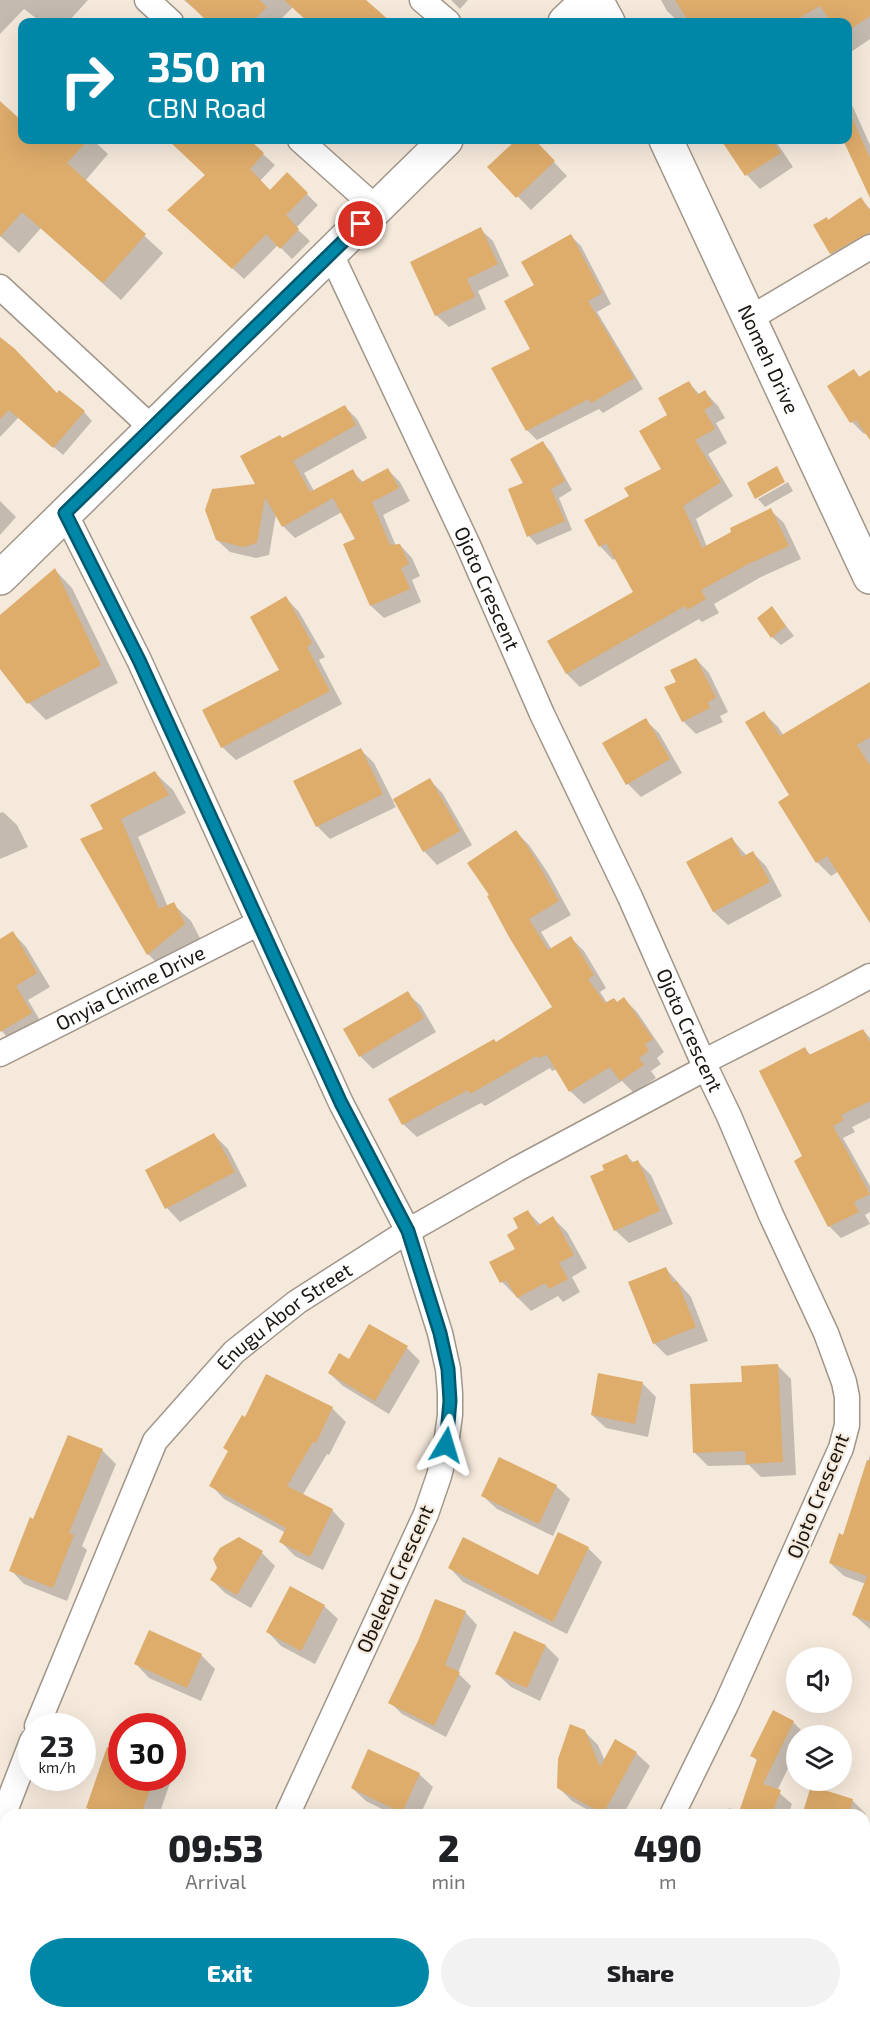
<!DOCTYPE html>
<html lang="en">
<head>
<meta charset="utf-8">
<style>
	:root { --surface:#fff; --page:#f2f2f2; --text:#202124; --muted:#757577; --accent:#0087a8 }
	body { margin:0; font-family:"Exo 2",sans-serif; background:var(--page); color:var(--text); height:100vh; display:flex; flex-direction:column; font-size:22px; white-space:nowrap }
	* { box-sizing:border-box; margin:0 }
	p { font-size:20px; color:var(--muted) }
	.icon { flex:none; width:33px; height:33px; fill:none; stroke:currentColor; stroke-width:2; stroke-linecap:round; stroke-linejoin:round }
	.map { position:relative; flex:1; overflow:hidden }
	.drawer { position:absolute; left:0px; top:1809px; width:870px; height:210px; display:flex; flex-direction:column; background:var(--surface); border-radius:18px 18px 0 0; box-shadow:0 6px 24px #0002 }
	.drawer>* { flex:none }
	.banner { position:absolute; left:18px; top:18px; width:834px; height:126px; border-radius:12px; box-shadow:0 6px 24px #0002; background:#0087a8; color:#fff; overflow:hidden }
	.fabs { position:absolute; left:786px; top:1647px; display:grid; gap:12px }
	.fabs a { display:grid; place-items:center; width:66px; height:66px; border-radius:50%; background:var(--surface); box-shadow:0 6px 24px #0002; font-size:30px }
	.speed { position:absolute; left:18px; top:1713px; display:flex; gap:12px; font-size:30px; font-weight:700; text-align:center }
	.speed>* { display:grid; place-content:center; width:78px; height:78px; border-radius:50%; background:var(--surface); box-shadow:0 6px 24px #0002; line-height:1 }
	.speed small { font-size:15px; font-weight:400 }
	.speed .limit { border:9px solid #d22; background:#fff; color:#111 }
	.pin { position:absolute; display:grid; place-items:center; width:51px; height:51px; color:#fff; margin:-26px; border:3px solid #fff; border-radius:50%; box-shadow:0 2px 6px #0007 }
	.me { position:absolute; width:66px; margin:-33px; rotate:7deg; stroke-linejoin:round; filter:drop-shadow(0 0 4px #0008) }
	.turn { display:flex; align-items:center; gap:21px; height:126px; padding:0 30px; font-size:27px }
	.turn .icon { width:78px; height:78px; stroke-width:2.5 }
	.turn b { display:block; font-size:42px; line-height:51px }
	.eta { display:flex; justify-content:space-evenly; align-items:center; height:102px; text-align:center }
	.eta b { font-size:36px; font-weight:800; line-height:42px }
	.button { display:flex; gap:12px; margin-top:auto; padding:12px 30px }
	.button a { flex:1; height:69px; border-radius:36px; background:var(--accent); color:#fff; font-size:24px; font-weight:800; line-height:69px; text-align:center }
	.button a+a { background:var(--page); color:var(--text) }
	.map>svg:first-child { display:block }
	.shadow { fill:#0003 }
	.building { fill:#deac6b }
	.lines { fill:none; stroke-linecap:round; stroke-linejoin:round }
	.minor-casing { stroke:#a19689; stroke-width:27 }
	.secondary-casing { stroke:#a19689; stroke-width:36 }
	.primary-casing { stroke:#a19689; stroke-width:36 }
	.minor { stroke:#fff; stroke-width:24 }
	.secondary { stroke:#fff; stroke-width:33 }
	.primary { stroke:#fff; stroke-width:33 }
	.route-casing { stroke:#00586d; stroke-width:15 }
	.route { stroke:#0087a8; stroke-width:10 }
	.labels { text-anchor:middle; stroke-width:4.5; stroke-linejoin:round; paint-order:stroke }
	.street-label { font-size:20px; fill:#1a1611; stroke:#f5e9db }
</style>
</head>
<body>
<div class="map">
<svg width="870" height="2019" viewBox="0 0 870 2019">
	<rect width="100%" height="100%" fill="#f5e9db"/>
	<g class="shadow">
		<polygon points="0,0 88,0 68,22 60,21 58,22 41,22 24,9 0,34"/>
		<polygon points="184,0 364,0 389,22 309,22 293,7 278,22 210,22"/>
		<polygon points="451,0 468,0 460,9"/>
		<polygon points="661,0 870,0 870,39 848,54 848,22 690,22 689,20 679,22 667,11"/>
		<polygon points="848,96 870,145 870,191 845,140 848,140"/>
		<polygon points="0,115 19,120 22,116 22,140 93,140 108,154 85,181 163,253 121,300 41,228 19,253 0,236"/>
		<polygon points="174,140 247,140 275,165 260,181 270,192 287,175 318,205 296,228 310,241 292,259 278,245 244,279 181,222 207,175 175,144"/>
		<polygon points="518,140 533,140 567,176 531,210 489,167"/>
		<polygon points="723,140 775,140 793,167 760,189 747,175"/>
		<polygon points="861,199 870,209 870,245 840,262 831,254 829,221"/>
		<polygon points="480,229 493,241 509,276 478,291 486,309 449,327 436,315"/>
		<polygon points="571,236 581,246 611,304 597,312 643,389 603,413 599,409 537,440 527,430 536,285"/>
		<polygon points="0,339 57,395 84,412 92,421 63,455 19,417 0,437"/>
		<polygon points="854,371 861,378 870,372 870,437 867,433 864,434 852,422"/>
		<polygon points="689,383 700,395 705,392 718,406 725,418 716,423 727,443 708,454 733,496 696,519 707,547 770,510 784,523 801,559 761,577 714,604 719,613 702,622 699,619 580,687 567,674 549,641 635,592 616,558 613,560 600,546 631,497 663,470 669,416"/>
		<polygon points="345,407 357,419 367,438 304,473 314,491 352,471 364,483 388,470 400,482 410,501 383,515 396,546 400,545 412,558 420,576 412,580 421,602 384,618 371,606 345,545 357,540 342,512 295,538 283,526 276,514 269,555 256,558 230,552 217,540 257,485 283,440"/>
		<polygon points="543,443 551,452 572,490 559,498 572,530 537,545 529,536 526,484"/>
		<polygon points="788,482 793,491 765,507 758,499"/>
		<polygon points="0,501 16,517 0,535"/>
		<polygon points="55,570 72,588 118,683 46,720 29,703 0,667 0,617"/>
		<polygon points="286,598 299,612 325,657 319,660 342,704 236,760 222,747 281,670"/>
		<polygon points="772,608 794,636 781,645 772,637"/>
		<polygon points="696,659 709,673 728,712 720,716 723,722 696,734 683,721 678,683"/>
		<polygon points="870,684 870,920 839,871 831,876 817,862 791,795 764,713 778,727 784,736"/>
		<polygon points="645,720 659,733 682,773 641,797 628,784"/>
		<polygon points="360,749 374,763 393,801 430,780 443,794 472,845 437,865 424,851 395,801 393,802 396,807 330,839 317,826"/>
		<polygon points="155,773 173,790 186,813 138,837 168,907 173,904 191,921 202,942 166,972 148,954 105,829"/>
		<polygon points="3,812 17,825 28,847 0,859 0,813"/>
		<polygon points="516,832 529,845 548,873 571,915 541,932 552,950 571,938 584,951 606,988 600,992 608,1004 617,1004 624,999 637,1012 664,1052 657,1058 661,1064 651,1071 656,1078 634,1093 622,1081 584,1104 571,1092 557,1069 552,1071 550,1068 485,1106 481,1103 417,1137 403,1124 496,1043 554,1008 510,937"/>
		<polygon points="732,839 747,856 753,853 766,866 782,896 728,925 714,912 688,863"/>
		<polygon points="13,933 26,947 50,987 28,1000 44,1027 14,1045 0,1029 0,941"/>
		<polygon points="407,993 421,1006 436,1032 373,1069 360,1056"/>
		<polygon points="863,1030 870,1038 870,1118 852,1127 855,1132 843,1138 870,1186 870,1212 865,1215 870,1224 841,1238 829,1226 804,1157 805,1049 811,1055"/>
		<polygon points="214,1135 228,1149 247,1186 180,1222 167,1208"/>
		<polygon points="627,1156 634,1163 637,1161 651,1175 673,1224 629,1243 615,1230 606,1171"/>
		<polygon points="528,1212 541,1225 553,1218 567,1232 587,1268 572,1277 580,1292 563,1302 558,1296 531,1311 502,1282 517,1249 521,1229"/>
		<polygon points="666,1269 691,1297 708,1341 667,1356 654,1343"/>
		<polygon points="407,1348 420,1361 389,1414 343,1386 329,1373 349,1361"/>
		<polygon points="778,1366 791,1379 796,1475 761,1477 749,1465 708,1466 695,1453 744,1384"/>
		<polygon points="642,1383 656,1397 648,1437 606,1428 592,1415"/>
		<polygon points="332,1408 346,1422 329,1455 327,1454 302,1496 332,1510 345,1524 323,1570 295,1556 281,1542 286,1533 224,1499 211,1485 246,1419"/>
		<polygon points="69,1437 102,1450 116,1464 82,1546 87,1550 67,1601 24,1584 11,1570 34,1521"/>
		<polygon points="870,1455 870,1629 854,1615 866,1584 844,1576 830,1563 844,1537"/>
		<polygon points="556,1486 570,1499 553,1536 497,1509 483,1496"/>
		<polygon points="559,1534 588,1548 602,1562 567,1634 463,1582 450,1568 539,1577"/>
		<polygon points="262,1553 275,1566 251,1608 225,1593 212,1580"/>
		<polygon points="324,1606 338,1619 315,1664 281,1646 268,1632"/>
		<polygon points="465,1612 477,1625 458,1673 471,1686 446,1737 402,1714 390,1702"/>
		<polygon points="546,1646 559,1659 540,1701 511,1687 497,1674"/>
		<polygon points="201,1655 215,1669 201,1701 149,1678 136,1664"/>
		<polygon points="793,1722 805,1734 796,1736 796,1752 777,1791 792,1804 788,1815 727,1815 729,1808 740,1812 758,1761 752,1756"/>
		<polygon points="584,1731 598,1745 605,1761 636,1753 650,1766 623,1815 597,1815 572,1801 559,1788"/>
		<polygon points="108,1749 122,1778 168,1778 171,1780 159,1815 86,1815"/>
		<polygon points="419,1774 433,1787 420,1815 394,1815 366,1801 352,1788"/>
		<polygon points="852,1800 866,1814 864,1821 864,1815 804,1815"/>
		<polygon points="864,1823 870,1829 865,1851 864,1851"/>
		<polygon points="870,1953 870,2009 864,2007 864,1967"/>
		<polygon points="288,2013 315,2013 312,2019 300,2019"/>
		<polygon points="645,2013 696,2013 693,2019 653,2019"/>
	</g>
	<g class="building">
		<polygon points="185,0 259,0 267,7 252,22 208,22"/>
		<polygon points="284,0 366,0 391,22 308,22"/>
		<polygon points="675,0 870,0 870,16 848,31 848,22 831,22 820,6 792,22 689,22"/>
		<polygon points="0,101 22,121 22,140 88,140 67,163 146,234 103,283 22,212 0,237"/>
		<polygon points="848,109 870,158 870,198 843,140 848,140"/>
		<polygon points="168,140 250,140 264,153 250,169 270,190 287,172 308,193 286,215 299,229 280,249 266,234 232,269 167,210 205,175"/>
		<polygon points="516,140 535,140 555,161 516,198 487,167"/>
		<polygon points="721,140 772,140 781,153 745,176"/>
		<polygon points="861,197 870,211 870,232 830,254 813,225 827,217 828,220"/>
		<polygon points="481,227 498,264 467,279 475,297 435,316 410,262"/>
		<polygon points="571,234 602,293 588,301 634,378 591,403 589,399 526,431 491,368 530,349 504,301 534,285 521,262"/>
		<polygon points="0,337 15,349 57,393 59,390 85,411 53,448 9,410 0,419"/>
		<polygon points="854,369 859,377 870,370 870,440 856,420 850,423 827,386"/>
		<polygon points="689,381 697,395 705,390 713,405 704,410 715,429 695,440 721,482 683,506 702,548 731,532 730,528 771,508 789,546 748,564 701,590 706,599 687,610 685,606 566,674 547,641 633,592 606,543 599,547 584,520 629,496 624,488 661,469 639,431 667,415 658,398"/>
		<polygon points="345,405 356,425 293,461 310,492 353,469 360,483 388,468 399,488 372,502 390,545 400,544 409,564 401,568 410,589 370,606 343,544 355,539 333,498 282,527 265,497 257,543 243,547 216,540 205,510 212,489 255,484 240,456 280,435 282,438"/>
		<polygon points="543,441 565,481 551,489 565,521 527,537 508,489 523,483 510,459"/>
		<polygon points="777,466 785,482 755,499 747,483"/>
		<polygon points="55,568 101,665 27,704 0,669 0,615"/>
		<polygon points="286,596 312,643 307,647 330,691 221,748 202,710 279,670 250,617"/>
		<polygon points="772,606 786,626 771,638 757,618"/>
		<polygon points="696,658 716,698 708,702 710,708 682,722 664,687 676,682 670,670"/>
		<polygon points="870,682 870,737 857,745 870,766 870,923 827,856 816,863 778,802 789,795 745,722 764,711 780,736"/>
		<polygon points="646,718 670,759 626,785 602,743"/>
		<polygon points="361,748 383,794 316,827 293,781"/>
		<polygon points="155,771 169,795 121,819 159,909 174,902 185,924 147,955 80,839 103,829 90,805"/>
		<polygon points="430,778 460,831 423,852 393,799"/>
		<polygon points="516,830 535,858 559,901 529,919 548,950 571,936 594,975 588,979 605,1003 614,998 617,1002 624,997 653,1039 645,1044 649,1051 639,1058 644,1065 620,1081 610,1067 569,1092 547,1055 538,1058 536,1056 470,1094 468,1090 402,1125 388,1099 494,1039 496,1042 552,1007 509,937 487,896 489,895 467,863"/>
		<polygon points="732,837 742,857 753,851 770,882 713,912 686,862"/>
		<polygon points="13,931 37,973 16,986 32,1013 0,1032 0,939"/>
		<polygon points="408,991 424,1018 359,1057 343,1029"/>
		<polygon points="863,1029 870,1043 870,1101 841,1115 844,1120 833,1126 870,1194 854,1202 859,1212 828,1227 794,1161 802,1156 759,1071 805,1047 809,1055"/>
		<polygon points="214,1133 235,1172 165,1209 145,1170"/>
		<polygon points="627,1154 631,1163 638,1160 660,1211 614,1231 590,1176 604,1170 602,1165"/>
		<polygon points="528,1210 537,1226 553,1216 574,1255 559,1263 568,1279 549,1289 545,1283 517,1298 506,1280 500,1283 489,1262 515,1249 507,1235 518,1228 513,1218"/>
		<polygon points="666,1267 673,1283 677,1281 696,1327 653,1344 628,1282"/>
		<polygon points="369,1324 408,1346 375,1401 328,1373 339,1353 349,1359"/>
		<polygon points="778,1364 783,1462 746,1464 745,1451 693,1453 690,1384 742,1382 741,1366"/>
		<polygon points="598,1373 643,1382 635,1424 591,1415"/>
		<polygon points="266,1374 333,1407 316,1443 313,1442 287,1486 333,1509 310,1557 279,1542 286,1528 209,1486 228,1451 223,1448 242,1415 245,1417"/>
		<polygon points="68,1435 103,1449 69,1533 74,1535 53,1588 9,1571 30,1517 33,1519"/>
		<polygon points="499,1457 557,1485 539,1524 481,1496"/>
		<polygon points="867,1460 870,1461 870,1622 852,1615 867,1576 829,1563 839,1533 843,1535"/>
		<polygon points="558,1532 589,1547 553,1622 448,1568 463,1537 538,1575"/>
		<polygon points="239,1537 263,1551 237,1595 210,1580 217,1568 213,1559 220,1548"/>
		<polygon points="290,1586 325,1605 301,1651 266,1632"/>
		<polygon points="435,1599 466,1611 445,1665 460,1672 434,1726 388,1703 418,1641"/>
		<polygon points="149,1630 202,1654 187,1688 134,1664"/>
		<polygon points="514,1631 546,1645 527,1688 495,1674"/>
		<polygon points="773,1710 794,1721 763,1784 781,1790 772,1815 738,1815 757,1759 750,1756"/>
		<polygon points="570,1724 585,1730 600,1767 615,1739 637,1752 603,1814 557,1788 558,1759"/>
		<polygon points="107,1747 122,1753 122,1778 154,1778 141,1815 107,1815 86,1808"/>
		<polygon points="368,1749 420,1773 402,1813 351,1788"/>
		<polygon points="811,1786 853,1799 849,1815 802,1815"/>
	</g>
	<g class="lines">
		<defs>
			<g id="minor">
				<polyline points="147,0 171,22"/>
				<polyline points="422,0 448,22"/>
				<polyline points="300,140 376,208"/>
				<path id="s1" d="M331,254L468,545L542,714L630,897L703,1062L729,1116L771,1215L826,1333L844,1382L847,1397V1425L841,1448L726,1705L672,1815"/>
				<polyline points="0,287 153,429"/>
				<polyline points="749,319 870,247"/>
				<polyline points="65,513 139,660 341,1103 408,1231 440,1333 448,1369 450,1393 450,1415 445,1452 439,1476 426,1514 287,1815"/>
				<path id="s2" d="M0,1054L259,923"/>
				<polyline points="703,1062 825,1000 870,976"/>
				<path id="s3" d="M37,1726L155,1441L234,1352L297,1302L408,1231L517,1169L706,1068"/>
				<polyline points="0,1824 32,1741"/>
				<polyline points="194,2019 197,2013"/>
				<polyline points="581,2019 584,2013"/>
			</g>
			<g id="secondary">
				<polyline points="596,0 608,22"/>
				<polyline points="565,22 588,0"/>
				<path id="s4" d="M666,140L870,577"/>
				<polyline points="0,578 446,140"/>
			</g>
			<g id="primary">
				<polyline points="864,1869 870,1857"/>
				<polyline points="791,2019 794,2013"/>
			</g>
		</defs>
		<use href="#minor" class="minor-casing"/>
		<use href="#secondary" class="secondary-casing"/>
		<use href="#primary" class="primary-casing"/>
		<use href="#minor" class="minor"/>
		<use href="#secondary" class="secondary"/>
		<use href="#primary" class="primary"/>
	</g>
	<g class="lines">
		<defs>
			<polyline id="route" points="361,224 65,513 139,660 341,1103 408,1231 440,1333 448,1369 450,1401 446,1445"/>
		</defs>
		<use href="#route" class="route-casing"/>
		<use href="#route" class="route"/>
	</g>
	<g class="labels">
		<g class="street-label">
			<text dy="7" stroke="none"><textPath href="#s4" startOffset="242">Nomeh Drive</textPath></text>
			<text dy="7" stroke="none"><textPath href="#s1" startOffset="369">Ojoto Crescent</textPath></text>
			<text dy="7" stroke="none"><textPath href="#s2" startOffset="146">Onyia Chime Drive</textPath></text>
			<text dy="7" stroke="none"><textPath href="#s1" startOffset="855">Ojoto Crescent</textPath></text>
			<text dy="7" stroke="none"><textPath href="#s3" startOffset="489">Enugu Abor Street</textPath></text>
			<text transform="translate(818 1496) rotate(-68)" y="7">Ojoto Crescent</text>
			<text transform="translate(395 1579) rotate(-66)" y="7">Obeledu Crescent</text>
		</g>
	</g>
</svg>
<div class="fabs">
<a><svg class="icon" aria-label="sound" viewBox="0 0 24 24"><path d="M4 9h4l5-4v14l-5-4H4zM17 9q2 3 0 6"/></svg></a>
<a><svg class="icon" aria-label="layers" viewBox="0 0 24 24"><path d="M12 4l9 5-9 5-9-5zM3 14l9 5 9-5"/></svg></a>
</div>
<div class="speed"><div>23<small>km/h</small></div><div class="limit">30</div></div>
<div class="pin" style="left:361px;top:224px;background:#d93025"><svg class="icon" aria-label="arrive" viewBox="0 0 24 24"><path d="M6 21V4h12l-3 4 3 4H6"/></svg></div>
<svg class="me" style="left:446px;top:1445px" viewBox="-20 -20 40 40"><path d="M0-17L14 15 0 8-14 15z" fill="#0087a8" stroke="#fff" stroke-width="4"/></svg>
<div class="banner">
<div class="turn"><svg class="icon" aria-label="right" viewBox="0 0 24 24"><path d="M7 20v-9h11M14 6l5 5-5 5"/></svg><div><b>350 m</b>CBN Road</div></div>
</div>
<section class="drawer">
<div class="eta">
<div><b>09:53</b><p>Arrival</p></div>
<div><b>2</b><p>min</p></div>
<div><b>490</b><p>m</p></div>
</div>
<div class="button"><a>Exit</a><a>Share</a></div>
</section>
</div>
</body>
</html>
